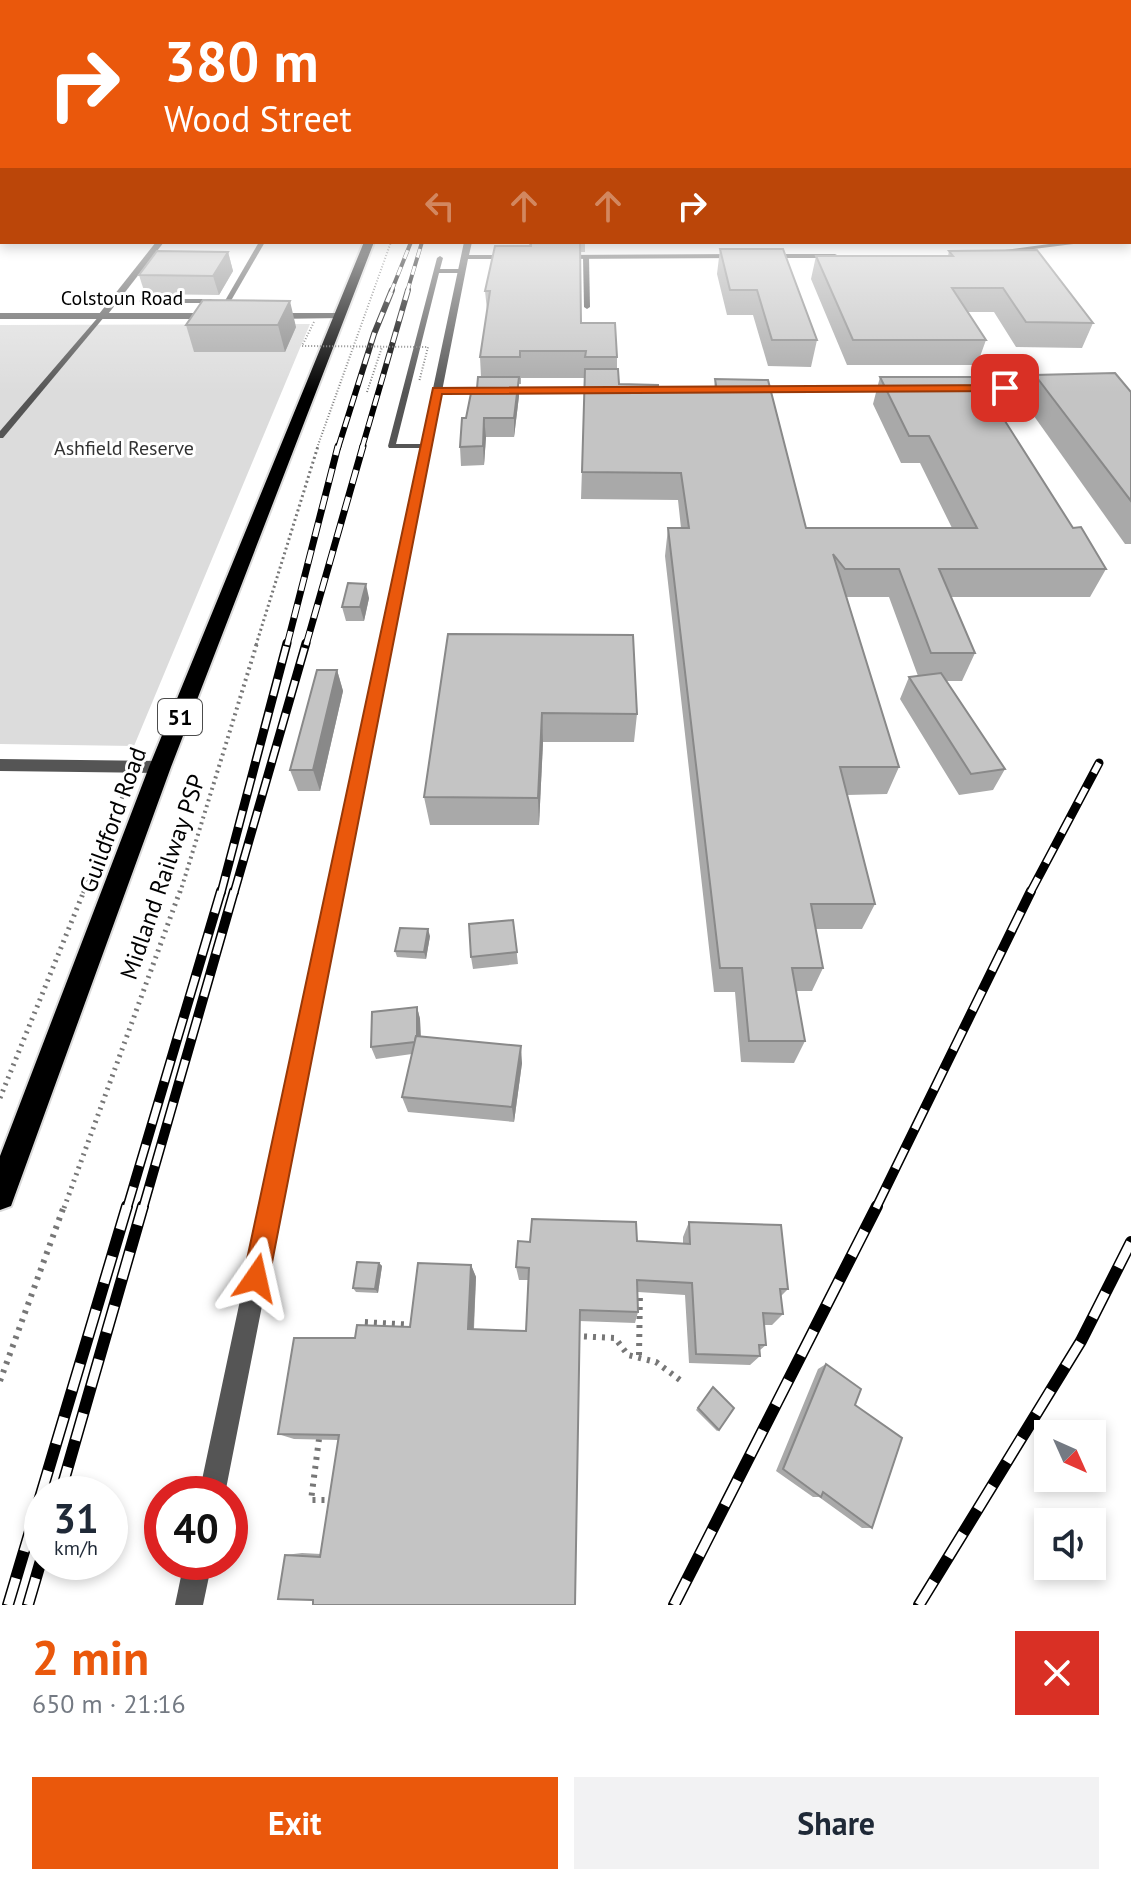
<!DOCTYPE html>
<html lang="en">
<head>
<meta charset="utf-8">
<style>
	:root { --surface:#fff; --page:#f2f2f3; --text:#1f2937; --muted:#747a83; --accent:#ea580c }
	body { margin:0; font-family:"PT Sans",sans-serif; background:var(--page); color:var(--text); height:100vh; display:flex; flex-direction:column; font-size:30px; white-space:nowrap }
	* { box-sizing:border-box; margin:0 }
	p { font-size:26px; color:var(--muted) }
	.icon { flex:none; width:44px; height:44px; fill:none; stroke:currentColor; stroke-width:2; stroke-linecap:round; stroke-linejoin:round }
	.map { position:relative; height:1605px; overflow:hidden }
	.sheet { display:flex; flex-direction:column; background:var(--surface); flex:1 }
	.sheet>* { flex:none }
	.top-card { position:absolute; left:0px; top:0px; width:1132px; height:244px; box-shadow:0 4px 12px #0003; background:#ea580c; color:#fff; overflow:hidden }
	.needle { width:52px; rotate:135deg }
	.fabs { position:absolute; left:1034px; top:1420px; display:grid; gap:16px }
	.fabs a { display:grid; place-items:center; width:72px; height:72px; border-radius:0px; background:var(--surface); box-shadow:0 4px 12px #0003; font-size:40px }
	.speed { position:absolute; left:24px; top:1476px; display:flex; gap:16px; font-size:40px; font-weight:700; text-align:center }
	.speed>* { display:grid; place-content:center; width:104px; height:104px; border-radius:50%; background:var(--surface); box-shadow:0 4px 12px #0003; line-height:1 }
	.speed small { font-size:20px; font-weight:400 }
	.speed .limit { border:12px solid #d22; background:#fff; color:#111 }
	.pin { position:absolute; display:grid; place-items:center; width:68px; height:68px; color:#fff; margin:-34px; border-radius:16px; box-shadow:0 4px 12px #0006 }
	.me { position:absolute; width:88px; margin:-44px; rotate:11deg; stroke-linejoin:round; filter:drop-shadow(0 0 6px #0008) }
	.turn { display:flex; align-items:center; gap:28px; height:168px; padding:0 32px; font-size:36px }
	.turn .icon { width:104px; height:104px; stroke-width:2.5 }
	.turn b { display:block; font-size:56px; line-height:68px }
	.lanes { display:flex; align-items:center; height:76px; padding:0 32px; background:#0003; justify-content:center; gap:40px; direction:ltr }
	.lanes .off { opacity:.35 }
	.round { display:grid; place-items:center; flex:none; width:84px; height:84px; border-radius:0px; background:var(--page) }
	.summary { display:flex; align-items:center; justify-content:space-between; height:136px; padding:0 32px }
	h1 { font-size:48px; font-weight:600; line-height:60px; color:var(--accent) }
	.button { display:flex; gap:16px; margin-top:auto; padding:16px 32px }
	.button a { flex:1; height:92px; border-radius:0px; background:var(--accent); color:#fff; font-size:32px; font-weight:600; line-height:92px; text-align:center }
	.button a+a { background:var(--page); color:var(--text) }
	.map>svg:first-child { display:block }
	.green { fill:#dcdcdc }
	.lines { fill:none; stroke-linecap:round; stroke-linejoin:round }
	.trunk-casing { stroke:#dbdbdb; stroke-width:4 }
	.path-far4 { stroke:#777; stroke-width:2; stroke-dasharray:1 2; stroke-linecap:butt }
	.path-far3 { stroke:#777; stroke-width:3; stroke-dasharray:2 3; stroke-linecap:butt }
	.path-far2 { stroke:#777; stroke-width:4; stroke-dasharray:2 4; stroke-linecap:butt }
	.path-far1 { stroke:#777; stroke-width:5; stroke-dasharray:2 5; stroke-linecap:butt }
	.path { stroke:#777; stroke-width:6; stroke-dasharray:3 6; stroke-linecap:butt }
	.service { fill:#555; fill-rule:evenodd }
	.minor { fill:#555; fill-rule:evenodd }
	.tertiary { fill:#555; fill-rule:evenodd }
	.trunk { fill:#000; fill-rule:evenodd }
	.rail-far5-casing { stroke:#000; stroke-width:4 }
	.rail-far4-casing { stroke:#000; stroke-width:6 }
	.rail-far3-casing { stroke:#000; stroke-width:7 }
	.rail-far2-casing { stroke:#000; stroke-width:9 }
	.rail-far1-casing { stroke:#000; stroke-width:10 }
	.rail-casing { stroke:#000; stroke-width:12 }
	.rail-far5 { stroke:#fff; stroke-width:3; stroke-dasharray:9; stroke-linecap:butt }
	.rail-far4 { stroke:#fff; stroke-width:4; stroke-dasharray:11; stroke-linecap:butt }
	.rail-far3 { stroke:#fff; stroke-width:5; stroke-dasharray:14; stroke-linecap:butt }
	.rail-far2 { stroke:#fff; stroke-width:6; stroke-dasharray:17; stroke-linecap:butt }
	.rail-far1 { stroke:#fff; stroke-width:7; stroke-dasharray:22; stroke-linecap:butt }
	.rail { stroke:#fff; stroke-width:9; stroke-dasharray:28; stroke-linecap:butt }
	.path-bridge { stroke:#777; stroke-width:2; stroke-dasharray:1 2; stroke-linecap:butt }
	.wall { fill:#a9a9a9 }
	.shaded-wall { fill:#898989 }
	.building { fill:#c4c4c4; stroke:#898989; stroke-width:2 }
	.route { fill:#ea580c; stroke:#983908; stroke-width:2 }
	.labels { text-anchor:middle; stroke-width:6; stroke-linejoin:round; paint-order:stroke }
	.far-street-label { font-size:20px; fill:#000; stroke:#fff }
	.far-park-label { font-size:20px; fill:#333; stroke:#fff }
	.shield { fill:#fff; stroke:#4c4c4c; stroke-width:2 }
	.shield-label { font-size:22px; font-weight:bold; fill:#000 }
	.street-label { font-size:24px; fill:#000; stroke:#fff }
</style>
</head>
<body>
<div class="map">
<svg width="1131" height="1605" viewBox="0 0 1131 1605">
	<rect width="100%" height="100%" fill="#fff"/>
	<polygon class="green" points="310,324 134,746 0,744 0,325"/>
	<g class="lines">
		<defs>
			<polygon id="trunk" points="364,242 374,242 171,767 15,1195 11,1206 0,1210 0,1156 149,767"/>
		</defs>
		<use href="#trunk" class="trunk-casing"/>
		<g class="path-far4">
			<polyline points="367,392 382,347"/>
			<polyline points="317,448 391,242"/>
		</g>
		<polyline class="path-far3" points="256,645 318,446"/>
		<g class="path-far2">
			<polyline points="83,893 128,783"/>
			<polyline points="180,893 257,643"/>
		</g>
		<g class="path-far1">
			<polyline points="0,1098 84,891"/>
			<polyline points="64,1208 180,891"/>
		</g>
		<g class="path">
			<polyline points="362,1329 363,1322 415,1325"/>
			<polyline points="575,1336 615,1338 628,1355 656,1362 680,1380"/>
			<polyline points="639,1355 640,1290"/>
			<polyline points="0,1381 64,1206"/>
			<polyline points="319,1439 311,1500 331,1500"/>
		</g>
		<g class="service">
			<polygon points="259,242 265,242 225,311 220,312 219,311"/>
			<polygon points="586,255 589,257 590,307 587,309 584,307 583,257"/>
			<polygon points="440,256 443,258 440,269 462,269 465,271 462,273 439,273 396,444 426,444 430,446 426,448 389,448 388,446 437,258"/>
			<polygon points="211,299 214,301 209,307 206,305 207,303 142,303 139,301 142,299"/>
			<polygon points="100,315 105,316 3,438 0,438 0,431"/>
		</g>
		<g class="minor">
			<rect x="0" y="175" width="2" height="4"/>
			<polygon points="0,198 2,198 0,203"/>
			<polygon points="156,242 164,242 105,318 99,318 99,314"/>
			<polygon points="1052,385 1056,386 1056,390 963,391 958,388 963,385"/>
			<polygon points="896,386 901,389 900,391 639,393 634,390 639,387"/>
			<polygon points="604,387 608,388 608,392 437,393 432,390 437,387"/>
			<polygon points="0,759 160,761 168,767 160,773 0,771"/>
		</g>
		<g class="tertiary">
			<rect x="1130" y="234" width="1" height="4"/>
			<polygon points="464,242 472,242 469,255 511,255 515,257 511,259 468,259 225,1494 199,1494"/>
			<polygon points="1064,242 1089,242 994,254 990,252"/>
			<polygon points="739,254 742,258 558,259 554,257 558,255"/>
			<polygon points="763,254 835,254 839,256 835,258 766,258"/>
			<polygon points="0,313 214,313 218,316 214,319 0,319"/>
			<polygon points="340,313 344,316 343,318 273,319 269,316 273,313"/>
			<polygon points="184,1562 212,1562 203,1605 175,1605"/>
		</g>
		<use href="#trunk" class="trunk"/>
		<defs>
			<g id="rail-far5">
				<polyline points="391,292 411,242"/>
				<polyline points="407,292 422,242"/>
			</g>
			<g id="rail-far4">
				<polyline points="338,448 374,334 392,290"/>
				<polyline points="362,448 408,290"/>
			</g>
			<g id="rail-far3">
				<polyline points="287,645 338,446"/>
				<polyline points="306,645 363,446"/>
			</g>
			<g id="rail-far2">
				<polyline points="221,893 287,643"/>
				<polyline points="234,893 306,643"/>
				<polyline points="1030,893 1099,763"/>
			</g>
			<g id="rail-far1">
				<polyline points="127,1208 221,891"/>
				<polyline points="143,1208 234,891"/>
				<polyline points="876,1208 1031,891"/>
			</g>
			<g id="rail">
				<polyline points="60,1494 143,1206"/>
				<polyline points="8,1605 127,1206"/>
				<polyline points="28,1605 42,1557"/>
				<polyline points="674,1605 877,1206"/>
				<polyline points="919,1605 1081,1341 1131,1242"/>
			</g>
		</defs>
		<use href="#rail-far5" class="rail-far5-casing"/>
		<use href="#rail-far4" class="rail-far4-casing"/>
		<use href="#rail-far3" class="rail-far3-casing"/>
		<use href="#rail-far2" class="rail-far2-casing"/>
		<use href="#rail-far1" class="rail-far1-casing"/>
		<use href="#rail" class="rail-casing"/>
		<use href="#rail-far5" class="rail-far5"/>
		<use href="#rail-far4" class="rail-far4"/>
		<use href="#rail-far3" class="rail-far3"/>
		<use href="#rail-far2" class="rail-far2"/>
		<use href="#rail-far1" class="rail-far1"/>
		<use href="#rail" class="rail"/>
		<polyline class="path-bridge" points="314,322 302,346 428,347 419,382"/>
	</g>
	<g class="wall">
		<polygon points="529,242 585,242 585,252 581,252 581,323 617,357 617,369 619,384 658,391 714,391 715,379 806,528 952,528 920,463 901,463 873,404 880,377 1073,528 1106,569 1090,597 951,597 975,653 962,681 946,681 1005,769 993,790 959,795 900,699 909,677 918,676 889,597 846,597 899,767 887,794 847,795 875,904 862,929 816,929 823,968 812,991 796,991 805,1041 794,1063 741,1062 735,992 714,992 665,556 668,528 681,528 678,500 581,499 585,378 521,378 521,384 519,384 519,396 514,437 486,437 484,465 461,466 460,447 466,418 481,377 480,357 487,310 485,291 529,246"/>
		<polygon points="720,249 817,340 811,367 768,366 753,315 727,315 717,274"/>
		<polygon points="949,251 1093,323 1082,348 1016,347 994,312 968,312 986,340 977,365 847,365 811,279 816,256 948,256"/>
		<polygon points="228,252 233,271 219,295 145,294 139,275"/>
		<polygon points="203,300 296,327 285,352 194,352 186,325"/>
		<polygon points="1035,375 1131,392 1131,544 1125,544 1024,402"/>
		<polygon points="369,598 364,621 346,621 342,607"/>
		<polygon points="448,634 637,714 634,742 543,742 539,825 430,825 424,797"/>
		<polygon points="337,670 343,691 320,791 298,791 290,770"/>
		<polygon points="513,920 518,964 473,969 471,957"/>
		<polygon points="430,936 426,959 397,957 395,951"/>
		<polygon points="417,1007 420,1019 421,1037 522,1063 514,1122 408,1112 402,1097 412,1054 376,1059 371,1047"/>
		<polygon points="689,1222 788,1289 781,1296 783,1314 772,1325 764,1325 766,1345 760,1350 760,1356 750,1365 689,1363 685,1295 638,1292 638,1312 635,1323 579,1321 313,1600 285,1555 302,1553 321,1554 339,1440 294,1439 278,1434 355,1338 410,1327 471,1265 476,1277 474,1329 526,1331 528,1280 519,1280 516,1267 530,1242 637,1241 683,1243 683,1237"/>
		<polygon points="379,1263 382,1266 378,1293 356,1292 353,1288"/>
		<polygon points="826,1364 855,1405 872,1528 862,1528 819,1497 813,1497 776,1471 818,1369"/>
		<polygon points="713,1387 719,1430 717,1431 696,1410"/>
	</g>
	<g class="shaded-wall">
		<polygon points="228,252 233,271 219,295 213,276"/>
		<polygon points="290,301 296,327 285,352 278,325"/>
		<polygon points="519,377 519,396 514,437 514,418"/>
		<polygon points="484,418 486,437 484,465 483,446"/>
		<polygon points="366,584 369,598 364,621 360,607"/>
		<polygon points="337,670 343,691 320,791 313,770"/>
		<polygon points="542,713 543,742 539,825 538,798"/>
		<polygon points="428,929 430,936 426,959 424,952"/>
		<polygon points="417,1007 420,1019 421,1053 418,1042"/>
		<polygon points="521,1046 522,1063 514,1122 512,1107"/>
		<polygon points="379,1263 382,1266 378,1293 375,1289"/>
		<polygon points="471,1265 476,1277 473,1339 468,1329"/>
	</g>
	<g class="building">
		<polygon points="531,242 580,242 581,323 615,323 617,357 585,357 586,351 520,351 520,357 480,357 490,291 485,291 495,246 531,246"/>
		<polygon points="720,249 783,249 817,340 772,340 757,290 730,290"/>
		<polygon points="1037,250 1093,323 1026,322 1003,288 952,288 986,340 853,340 816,256 953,256 949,251"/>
		<polygon points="157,251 228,252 213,276 139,275"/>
		<polygon points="203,300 290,301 278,325 186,325"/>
		<polygon points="585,369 618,369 619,384 658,385 658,391 717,391 715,379 768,380 806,528 977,528 929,436 909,436 880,377 977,377 1073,528 1081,527 1106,569 939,569 975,653 931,653 899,569 845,569 833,554 899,767 840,767 875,904 811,904 823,968 792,968 805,1041 749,1041 742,968 720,968 668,528 689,528 681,473 582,472"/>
		<polygon points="1115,373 1131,392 1131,501 1035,375"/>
		<polygon points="478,377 519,377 514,418 484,418 483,446 460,447 462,418 466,418 472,388 477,388"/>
		<polygon points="348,583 366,584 360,607 342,607"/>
		<polygon points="448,634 633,635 637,714 542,713 538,798 424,797"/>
		<polygon points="317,670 337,670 313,770 290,770"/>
		<polygon points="941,673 1005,769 971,774 909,677"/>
		<polygon points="513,920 517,952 471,957 469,924"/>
		<polygon points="400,928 428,929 424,952 395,951"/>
		<polygon points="417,1007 417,1036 416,1036 415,1042 371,1047 372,1012"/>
		<polygon points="416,1036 521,1046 512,1107 402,1097"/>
		<polygon points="532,1219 636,1222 637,1241 690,1244 689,1222 781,1225 788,1289 780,1289 783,1314 763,1313 766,1345 759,1345 760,1356 696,1354 692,1283 637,1280 638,1312 580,1310 575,1605 313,1605 313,1600 278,1599 285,1555 320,1557 339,1435 278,1434 294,1338 355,1338 357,1325 410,1327 418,1263 471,1265 468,1329 526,1331 529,1268 516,1267 518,1241 530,1242"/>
		<polygon points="357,1262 379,1263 375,1289 353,1288"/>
		<polygon points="826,1364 861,1389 855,1405 902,1438 872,1528 823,1492 821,1497 783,1469"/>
		<polygon points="713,1387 734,1408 719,1430 698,1408"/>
	</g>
	<linearGradient id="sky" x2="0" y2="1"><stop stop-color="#8cadcc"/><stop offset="0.43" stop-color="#fff"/><stop offset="1" stop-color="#fff" stop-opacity="0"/></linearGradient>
	<rect width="1131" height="393" fill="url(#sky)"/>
	<polygon class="route" points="1005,385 1010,388 1009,391 442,394 269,1278 265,1287 256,1291 247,1287 243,1278 433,388"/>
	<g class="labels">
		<g class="far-street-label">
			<text x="122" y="305">Colstoun Road</text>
		</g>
		<g class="far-park-label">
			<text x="124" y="455">Ashfield Reserve</text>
		</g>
		<rect class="shield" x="158" y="699" width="44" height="36" rx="6"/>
		<g class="shield-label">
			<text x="180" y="725">51</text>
		</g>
		<g class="street-label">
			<text transform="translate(113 820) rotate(-70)" y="8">Guildford Road</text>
			<text transform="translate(163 877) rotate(-71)" y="8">Midland Railway PSP</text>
		</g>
	</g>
</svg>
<div class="fabs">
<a><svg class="needle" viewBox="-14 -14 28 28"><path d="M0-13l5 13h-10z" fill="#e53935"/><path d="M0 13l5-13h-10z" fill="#747a83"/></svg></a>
<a><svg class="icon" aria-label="sound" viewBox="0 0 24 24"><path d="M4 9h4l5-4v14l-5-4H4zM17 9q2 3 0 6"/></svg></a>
</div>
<div class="speed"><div>31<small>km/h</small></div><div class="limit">40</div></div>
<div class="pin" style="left:1005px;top:388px;background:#d93025"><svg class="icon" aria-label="arrive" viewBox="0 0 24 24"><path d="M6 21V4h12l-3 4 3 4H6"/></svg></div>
<svg class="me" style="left:256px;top:1278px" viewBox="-20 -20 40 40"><path d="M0-17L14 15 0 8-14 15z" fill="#ea580c" stroke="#fff" stroke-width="4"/></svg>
<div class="top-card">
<div class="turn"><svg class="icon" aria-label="right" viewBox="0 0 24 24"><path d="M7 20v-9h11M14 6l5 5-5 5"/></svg><div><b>380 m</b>Wood Street</div></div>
<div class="lanes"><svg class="icon off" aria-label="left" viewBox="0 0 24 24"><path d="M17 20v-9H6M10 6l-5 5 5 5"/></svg><svg class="icon off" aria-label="ahead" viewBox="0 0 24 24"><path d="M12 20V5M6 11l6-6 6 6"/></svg><svg class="icon off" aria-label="ahead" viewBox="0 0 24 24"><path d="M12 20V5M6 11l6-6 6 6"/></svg><svg class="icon" aria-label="right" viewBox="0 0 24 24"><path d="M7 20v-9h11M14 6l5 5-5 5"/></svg></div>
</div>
</div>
<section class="sheet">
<div class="summary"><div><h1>2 min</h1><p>650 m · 21:16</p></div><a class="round" style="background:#d93025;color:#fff"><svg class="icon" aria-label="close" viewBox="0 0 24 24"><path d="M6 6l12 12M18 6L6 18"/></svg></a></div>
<div class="button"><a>Exit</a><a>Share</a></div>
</section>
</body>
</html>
